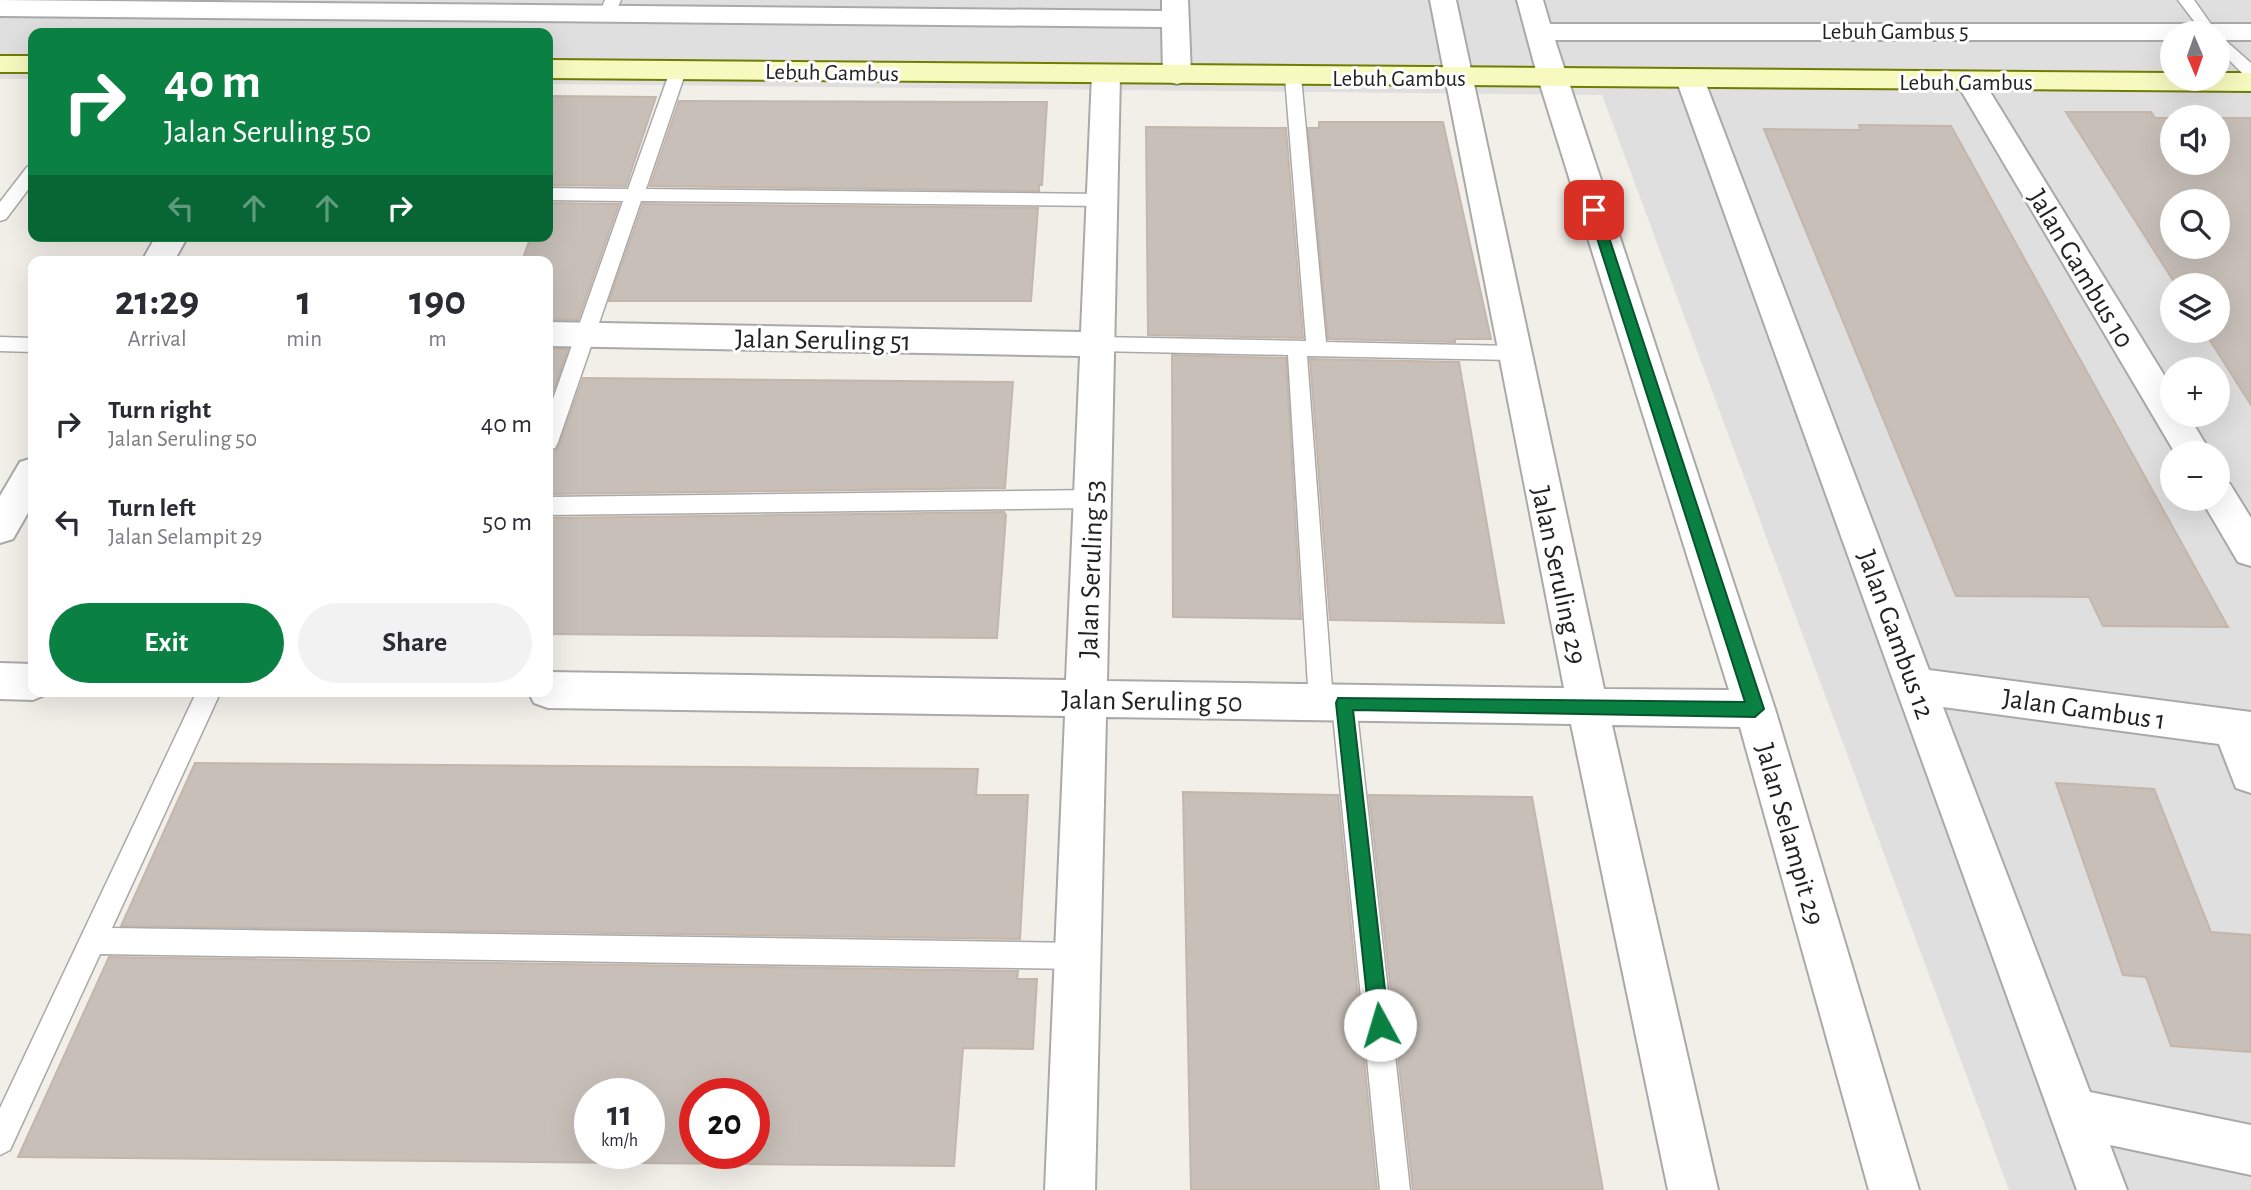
<!DOCTYPE html>
<html lang="en">
<head>
<meta charset="utf-8">
<style>
	:root { --surface:#fff; --page:#f2f2f3; --text:#2b2b33; --muted:#7c7c81; --accent:#0b8043 }
	body { margin:0; font-family:"Alegreya Sans",sans-serif; background:var(--page); color:var(--text); height:100vh; display:flex; flex-direction:column; font-size:26px; white-space:nowrap }
	* { box-sizing:border-box; margin:0 }
	p { font-size:23px; color:var(--muted) }
	.icon { flex:none; width:38px; height:38px; fill:none; stroke:currentColor; stroke-width:2; stroke-linecap:round; stroke-linejoin:round }
	.map { position:relative; flex:1; overflow:hidden }
	.side { position:absolute; left:28px; top:256px; width:525px; height:441px; display:flex; flex-direction:column; background:var(--surface); border-radius:14px; box-shadow:0 7px 28px #0002 }
	.side>* { flex:none }
	.banner { position:absolute; left:28px; top:28px; width:525px; height:214px; border-radius:14px; box-shadow:0 7px 28px #0002; background:#0b8043; color:#fff; overflow:hidden }
	.needle { width:46px; rotate:178deg }
	.tools { position:absolute; left:2160px; top:21px; display:grid; gap:14px }
	.tools a { display:grid; place-items:center; width:70px; height:70px; border-radius:50%; background:var(--surface); box-shadow:0 7px 28px #0002; font-size:35px }
	.speed { position:absolute; left:574px; top:1078px; display:flex; gap:14px; font-size:35px; font-weight:700; text-align:center }
	.speed>* { display:grid; place-content:center; width:91px; height:91px; border-radius:50%; background:var(--surface); box-shadow:0 7px 28px #0002; line-height:1 }
	.speed small { font-size:18px; font-weight:400 }
	.speed .limit { border:10px solid #d22; background:#fff; color:#111 }
	.pin { position:absolute; display:grid; place-items:center; width:60px; height:60px; color:#fff; margin:-30px; border-radius:14px; box-shadow:0 4px 10px #0006 }
	.me { position:absolute; width:77px; margin:-38px; rotate:354deg; stroke-linejoin:round; filter:drop-shadow(0 0 5px #0008) }
	.turn { display:flex; align-items:center; gap:24px; height:147px; padding:0 21px; font-size:32px }
	.turn .icon { width:91px; height:91px; stroke-width:2.5 }
	.turn b { display:block; font-size:49px; line-height:60px }
	.lanes { display:flex; align-items:center; height:66px; padding:0 21px; background:#0003; justify-content:center; gap:35px; direction:ltr }
	.lanes .off { opacity:.35 }
	.eta { display:flex; justify-content:space-evenly; align-items:center; height:119px; text-align:center }
	.eta b { font-size:42px; font-weight:600; line-height:49px }
	.button { display:flex; gap:14px; margin-top:auto; padding:14px 21px }
	.button a { flex:1; height:80px; border-radius:42px; background:var(--accent); color:#fff; font-size:28px; font-weight:600; line-height:80px; text-align:center }
	.button a+a { background:var(--page); color:var(--text) }
	ul { padding:0; list-style:none }
	li { display:flex; align-items:center; gap:21px; height:98px; padding:0 21px }
	li div { flex:1 }
	li b { display:block; font-size:26px }
	li em { font-style:normal }
	.map>svg:first-child { display:block }
	.residential { fill:#e0dfdf; fill-rule:evenodd }
	.building { fill:#c7bfb8; stroke:#c4b6ab; stroke-width:2; fill-rule:evenodd }
	.lines { fill:none; stroke-linecap:round; stroke-linejoin:round }
	.lane-casing { stroke:#a9a9a9; stroke-width:3 }
	.street-casing { stroke:#a9a9a9; stroke-width:4 }
	.secondary-casing { stroke:#707d05; stroke-width:4 }
	.lane { fill:#fff; fill-rule:evenodd }
	.street { fill:#fff; fill-rule:evenodd }
	.secondary { fill:#f7fabf; fill-rule:evenodd }
	.route { fill:#0b8043; stroke:#07532c; stroke-width:2 }
	.labels { text-anchor:middle; stroke-width:6; stroke-linejoin:round; paint-order:stroke }
	.far-street-label { font-size:23px; fill:#222; stroke:#fff }
	.street-label { font-size:28px; fill:#222; stroke:#fff }
</style>
</head>
<body>
<div class="map">
<svg width="2251" height="1190" viewBox="0 0 2251 1190">
	<rect width="100%" height="100%" fill="#f2efe9"/>
	<path class="residential" d="M0,0H2251V1190H2009L1602,95L548,84V33H33V79H0ZM2172,33H2217V79H2172ZM2172,117H2217V163H2172ZM2172,201H2217V247H2172ZM2172,285H2217V331H2172ZM2172,369H2217V415H2172ZM2172,453H2217V499H2172Z"/>
	<g class="building">
		<polygon points="548,96 656,97 626,186 548,185"/>
		<polygon points="679,101 1047,102 1042,185 1039,185 1039,191 650,186"/>
		<path d="M2066,112H2151L2155,118H2172V163H2217V118H2251V405L2204,331H2217V285H2176ZM2172,201H2217V247H2172Z"/>
		<polygon points="1319,122 1443,122 1491,339 1455,339 1455,342 1328,339 1308,128 1319,128"/>
		<polygon points="1859,125 1951,126 2228,627 2103,626 2089,597 1956,596 1764,129 1861,130"/>
		<polygon points="1146,127 1286,128 1303,338 1148,335"/>
		<polygon points="548,203 619,204 578,320 548,319 548,261 522,261 531,236 548,236"/>
		<polygon points="643,204 1038,208 1031,301 609,301"/>
		<polygon points="548,349 568,349 548,406"/>
		<polygon points="1172,355 1286,358 1301,619 1173,617"/>
		<polygon points="1310,359 1459,362 1504,623 1330,620"/>
		<polygon points="583,378 1013,382 1005,488 548,494 548,452 556,451 560,443"/>
		<polygon points="1004,512 1006,515 997,638 548,634 548,518"/>
		<polygon points="195,763 978,769 976,795 1028,795 1020,939 121,926"/>
		<polygon points="2056,783 2154,789 2211,932 2251,935 2251,1052 2171,1046 2146,977 2123,975"/>
		<polygon points="1183,792 1338,795 1377,1190 1191,1190"/>
		<polygon points="1369,795 1532,797 1603,1190 1413,1190"/>
		<path d="M109,957L1018,971L1017,979H1037L1033,1049L963,1048L954,1166L18,1157ZM590,1094H649V1153H590ZM695,1094H754V1153H695Z"/>
	</g>
	<g class="lines">
		<defs>
			<g id="lane">
				<polygon points="605,0 621,0 613,17 607,19 599,14"/>
				<polygon points="2178,0 2194,0 2218,34 2251,63 2251,77 2245,76 2217,48 2217,33 2203,33"/>
				<polygon points="678,66 686,71 646,189 1102,194 1111,200 1102,206 641,201 558,442 555,448 548,450 548,413 623,201 548,200 548,188 628,189 670,71"/>
				<polygon points="1293,72 1301,77 1326,342 1513,346 1523,353 1513,360 1307,356 1333,701 1336,695 1344,692 1352,695 1356,703 1410,1190 1380,1190 1332,705 1329,711 1321,714 1313,711 1309,703 1288,355 1097,351 1087,344 1097,337 1306,341 1285,77"/>
				<polygon points="33,165 33,183 6,219 0,221 0,202 27,167"/>
				<polygon points="0,337 33,338 33,352 0,351"/>
				<polygon points="1092,490 1100,493 1103,499 1100,505 1092,508 548,515 548,497"/>
				<polygon points="197,691 221,691 112,928 1078,943 1088,946 1092,956 1088,966 1078,969 100,954 10,1150 0,1155 0,1108"/>
			</g>
			<g id="street">
				<polygon points="0,0 1162,11 1162,0 1188,0 1191,75 1187,81 1177,84 1167,81 1163,75 1162,27 0,16"/>
				<polygon points="1430,0 1456,0 1604,689 1729,690 1538,78 1517,0 1543,0 1550,24 2251,24 2251,40 2217,40 2217,33 2172,33 2172,40 1555,40 1775,709 1919,1190 1869,1190 1740,727 1612,725 1718,1190 1668,1190 1571,724 1106,717 1095,1190 1045,1190 1065,716 548,708 534,703 528,691 548,691 548,672 1066,680 1080,356 548,346 548,322 1081,332 1092,75 1096,69 1106,66 1116,69 1120,75 1107,681 1564,688"/>
				<polygon points="1690,70 1700,73 1704,79 1929,670 2251,712 2251,793 2236,788 2219,744 1943,707 2090,1092 2251,1125 2251,1175 2110,1145 2127,1190 2077,1190 1676,79 1680,73"/>
				<polygon points="1970,73 1980,76 1984,82 2172,388 2172,415 2188,415 2211,453 2175,453 1956,82 1960,76"/>
				<polygon points="156,236 188,236 174,261 142,261"/>
				<polygon points="33,458 33,504 13,539 0,543 0,496 20,462"/>
				<polygon points="2217,480 2230,484 2251,518 2251,566 2238,562 2201,499 2217,499"/>
				<polygon points="0,663 33,664 33,691 49,691 47,694 33,700 0,699"/>
			</g>
			<g id="secondary">
				<rect x="0" y="56" width="33" height="16"/>
				<polygon points="548,60 2172,73 2172,79 2217,79 2217,73 2251,73 2251,91 548,78"/>
			</g>
		</defs>
		<use href="#lane" class="lane-casing"/>
		<use href="#street" class="street-casing"/>
		<use href="#secondary" class="secondary-casing"/>
		<use href="#lane" class="lane"/>
		<use href="#street" class="street"/>
		<use href="#secondary" class="secondary"/>
	</g>
	<polygon class="route" points="1594,206 1600,210 1764,709 1755,717 1353,710 1389,1025 1387,1032 1380,1035 1373,1032 1370,1025 1336,703 1338,698 1745,702 1588,210"/>
	<g class="labels">
		<g class="far-street-label">
			<text x="1895" y="39">Lebuh Gambus 5</text>
			<text transform="translate(832 72) rotate(1)" y="8">Lebuh Gambus</text>
			<text x="1399" y="86">Lebuh Gambus</text>
			<text x="1966" y="90">Lebuh Gambus</text>
		</g>
		<g class="street-label">
			<text transform="translate(2082 268) rotate(59)" y="10">Jalan Gambus 10</text>
			<text transform="translate(823 339) rotate(1)" y="10">Jalan Seruling 51</text>
			<text transform="translate(1090 569) rotate(-88)" y="10">Jalan Seruling 53</text>
			<text transform="translate(1560 575) rotate(78)" y="10">Jalan Seruling 29</text>
			<text transform="translate(1897 634) rotate(70)" y="10">Jalan Gambus 12</text>
			<text transform="translate(1152 700) rotate(1)" y="10">Jalan Seruling 50</text>
			<text transform="translate(2084 708) rotate(8)" y="10">Jalan Gambus 1</text>
			<text transform="translate(1791 834) rotate(74)" y="10">Jalan Selampit 29</text>
		</g>
	</g>
</svg>
<div class="tools">
<a><svg class="needle" viewBox="-14 -14 28 28"><path d="M0-13l5 13h-10z" fill="#e53935"/><path d="M0 13l5-13h-10z" fill="#7c7c81"/></svg></a>
<a><svg class="icon" aria-label="sound" viewBox="0 0 24 24"><path d="M4 9h4l5-4v14l-5-4H4zM17 9q2 3 0 6"/></svg></a>
<a><svg class="icon" aria-label="search" viewBox="0 0 24 24"><circle cx="10" cy="10" r="6"/><path d="M15 15l6 6"/></svg></a>
<a><svg class="icon" aria-label="layers" viewBox="0 0 24 24"><path d="M12 4l9 5-9 5-9-5zM3 14l9 5 9-5"/></svg></a>
<a>+</a>
<a>−</a>
</div>
<div class="speed"><div>11<small>km/h</small></div><div class="limit">20</div></div>
<div class="pin" style="left:1594px;top:210px;background:#d93025"><svg class="icon" aria-label="arrive" viewBox="0 0 24 24"><path d="M6 21V4h12l-3 4 3 4H6"/></svg></div>
<svg class="me" style="left:1380px;top:1025px" viewBox="-20 -20 40 40"><circle r="19" fill="#fff"/><path d="M0-13L10 11 0 6-10 11z" fill="#0b8043"/></svg>
<div class="banner">
<div class="turn"><svg class="icon" aria-label="right" viewBox="0 0 24 24"><path d="M7 20v-9h11M14 6l5 5-5 5"/></svg><div><b>40 m</b>Jalan Seruling 50</div></div>
<div class="lanes"><svg class="icon off" aria-label="left" viewBox="0 0 24 24"><path d="M17 20v-9H6M10 6l-5 5 5 5"/></svg><svg class="icon off" aria-label="ahead" viewBox="0 0 24 24"><path d="M12 20V5M6 11l6-6 6 6"/></svg><svg class="icon off" aria-label="ahead" viewBox="0 0 24 24"><path d="M12 20V5M6 11l6-6 6 6"/></svg><svg class="icon" aria-label="right" viewBox="0 0 24 24"><path d="M7 20v-9h11M14 6l5 5-5 5"/></svg></div>
</div>
<section class="side">
<div class="eta">
<div><b>21:29</b><p>Arrival</p></div>
<div><b>1</b><p>min</p></div>
<div><b>190</b><p>m</p></div>
</div>
<ul>
<li><svg class="icon" aria-label="right" viewBox="0 0 24 24"><path d="M7 20v-9h11M14 6l5 5-5 5"/></svg><div><b>Turn right</b><p>Jalan Seruling 50</p></div><em>40 m</em></li>
<li><svg class="icon" aria-label="left" viewBox="0 0 24 24"><path d="M17 20v-9H6M10 6l-5 5 5 5"/></svg><div><b>Turn left</b><p>Jalan Selampit 29</p></div><em>50 m</em></li>
</ul>
<div class="button"><a>Exit</a><a>Share</a></div>
</section>
</div>
</body>
</html>
